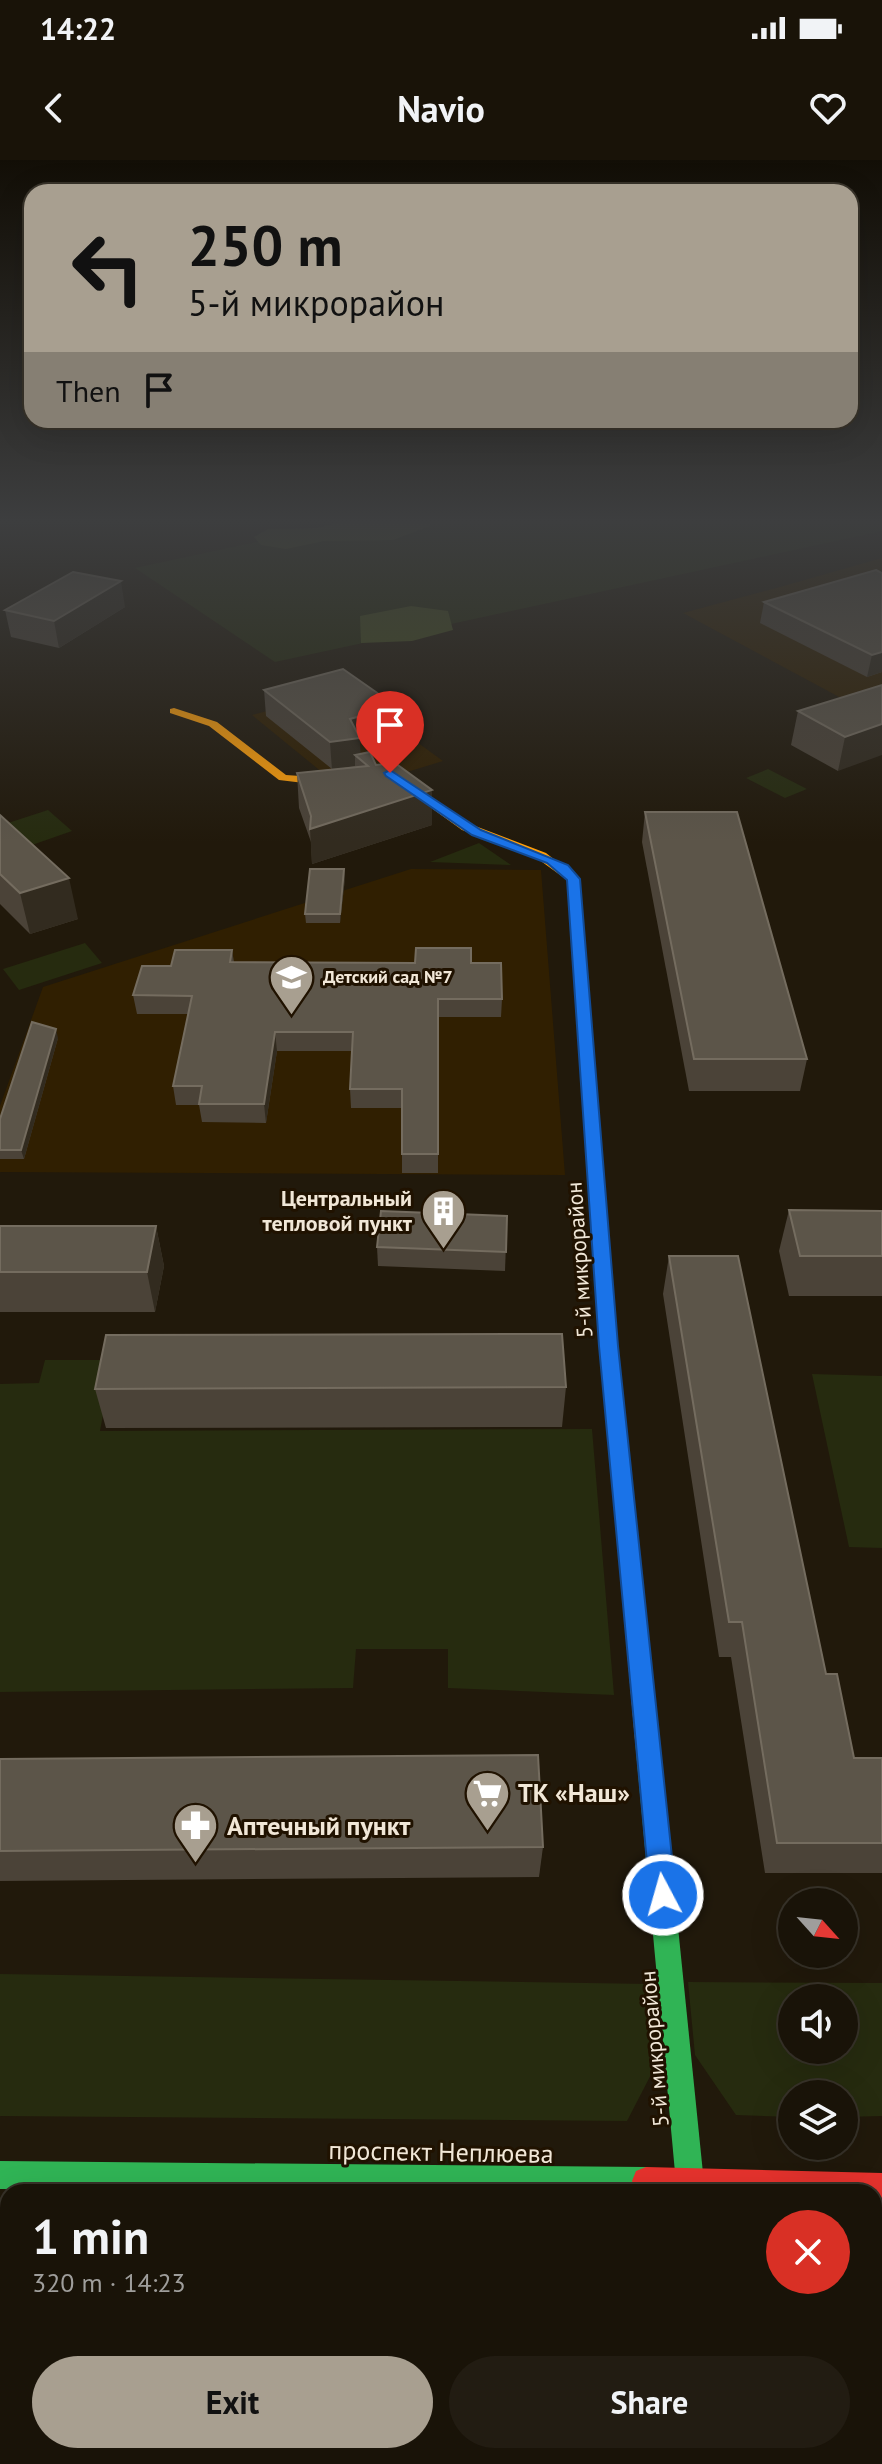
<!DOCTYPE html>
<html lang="en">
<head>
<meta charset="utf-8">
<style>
	:root { --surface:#191308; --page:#221c12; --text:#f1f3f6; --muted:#9f9e9c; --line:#373229; --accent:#a89f90 }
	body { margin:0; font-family:"PT Sans",sans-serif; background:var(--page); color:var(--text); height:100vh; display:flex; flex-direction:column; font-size:30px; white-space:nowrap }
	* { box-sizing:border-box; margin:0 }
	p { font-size:26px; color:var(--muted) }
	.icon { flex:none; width:44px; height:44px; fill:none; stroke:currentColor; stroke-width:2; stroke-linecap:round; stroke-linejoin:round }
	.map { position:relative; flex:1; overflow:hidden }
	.drawer { position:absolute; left:0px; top:2024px; width:882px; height:280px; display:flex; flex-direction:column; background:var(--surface); border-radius:24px 24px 0 0; box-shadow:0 8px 32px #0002,0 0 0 2px var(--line) }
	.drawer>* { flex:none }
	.hud { position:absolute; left:24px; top:24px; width:834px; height:244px; border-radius:24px; box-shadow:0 8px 32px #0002,0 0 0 2px var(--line); background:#a89f90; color:#111; overflow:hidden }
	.needle { width:52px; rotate:117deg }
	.buttons { position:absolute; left:778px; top:1728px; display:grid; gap:16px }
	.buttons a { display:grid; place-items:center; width:80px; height:80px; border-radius:50%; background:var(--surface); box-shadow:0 8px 32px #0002,0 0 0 2px var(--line); font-size:40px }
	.pin { position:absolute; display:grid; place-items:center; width:68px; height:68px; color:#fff; margin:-82px -34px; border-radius:50% 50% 50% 0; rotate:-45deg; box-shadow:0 0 8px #0007 }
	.pin .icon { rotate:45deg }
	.me { position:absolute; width:88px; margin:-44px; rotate:354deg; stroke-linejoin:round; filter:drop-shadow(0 0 6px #0008) }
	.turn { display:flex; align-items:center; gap:28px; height:168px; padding:0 32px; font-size:36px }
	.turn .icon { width:104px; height:104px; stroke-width:2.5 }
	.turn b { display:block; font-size:56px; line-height:68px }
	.then { display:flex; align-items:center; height:76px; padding:0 32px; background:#0003; gap:16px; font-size:30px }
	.round { display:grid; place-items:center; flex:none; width:84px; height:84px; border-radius:42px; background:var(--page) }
	.overview { display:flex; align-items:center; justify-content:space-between; height:136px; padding:0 32px }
	h1 { font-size:48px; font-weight:800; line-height:60px }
	.button { display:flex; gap:16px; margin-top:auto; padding:16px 32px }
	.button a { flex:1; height:92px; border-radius:48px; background:var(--accent); color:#111; font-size:32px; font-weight:800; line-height:92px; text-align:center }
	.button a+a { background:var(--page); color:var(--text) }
	.status { display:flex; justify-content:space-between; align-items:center; height:56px; padding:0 40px; background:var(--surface); direction:ltr }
	.status svg { height:22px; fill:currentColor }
	header { display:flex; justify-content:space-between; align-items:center; height:104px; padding:0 32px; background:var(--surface); font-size:36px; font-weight:800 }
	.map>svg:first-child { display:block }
	.built { fill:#301f01 }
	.green { fill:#262b0f; fill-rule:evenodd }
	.forest { fill:#434c1e }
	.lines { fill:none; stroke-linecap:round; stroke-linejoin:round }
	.street { fill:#524d4a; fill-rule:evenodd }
	.fast { fill:#30b455; fill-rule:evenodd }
	.slow { fill:#ff9f0a; fill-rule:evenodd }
	.jam { fill:#e5322d; fill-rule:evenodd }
	.wall { fill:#4b4338 }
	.shaded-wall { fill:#322b1f }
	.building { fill:#5c5549; stroke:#746c5f; stroke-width:2 }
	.route { fill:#1a73e8; stroke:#114b97; stroke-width:2 }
	.labels { text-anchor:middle; stroke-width:6; stroke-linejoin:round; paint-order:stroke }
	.far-poi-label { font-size:18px; font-weight:bold; fill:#f1e7d7; stroke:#201200; text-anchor:start }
	.poi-label { font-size:22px; font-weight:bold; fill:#f1e7d7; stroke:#201200; text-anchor:end }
	.street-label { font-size:22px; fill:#f1e7d7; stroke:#201200 }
	.near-poi-label { font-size:26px; font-weight:bold; fill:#f1e7d7; stroke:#201200; text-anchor:start }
	.near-street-label { font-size:26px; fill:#f1e7d7; stroke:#201200 }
</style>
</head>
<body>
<div class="status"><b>14:22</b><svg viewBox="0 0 49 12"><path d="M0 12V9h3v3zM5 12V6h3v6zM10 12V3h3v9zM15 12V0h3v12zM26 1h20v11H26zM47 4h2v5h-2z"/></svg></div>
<header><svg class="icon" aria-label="back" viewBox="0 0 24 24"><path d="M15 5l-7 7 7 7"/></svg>Navio<svg class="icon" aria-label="heart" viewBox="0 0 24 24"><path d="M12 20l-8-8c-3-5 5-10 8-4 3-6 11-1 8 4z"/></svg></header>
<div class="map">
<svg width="882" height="2304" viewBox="0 0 882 2304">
	<rect width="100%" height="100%" fill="#21190b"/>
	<g class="built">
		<polygon points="882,398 882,560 683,453 780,427"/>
		<polygon points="345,530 443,601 345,631 252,555"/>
		<polygon points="411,709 541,710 565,1015 0,1012 0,946 43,827"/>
		<polygon points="874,2262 882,2262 882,2304 211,2304 211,2296 874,2296"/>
	</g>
	<g class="green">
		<polygon points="363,359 882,359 882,371 275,502 135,408"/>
		<polygon points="768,609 807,629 785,638 746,618"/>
		<polygon points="48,650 72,671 32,685 8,663"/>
		<polygon points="479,683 511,705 430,702"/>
		<polygon points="85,783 102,803 19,830 3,809"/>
		<polygon points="45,1200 113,1200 100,1271 592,1269 614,1535 448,1528 448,1489 356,1489 353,1528 0,1532 0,1224 39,1223"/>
		<polygon points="812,1214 882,1216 882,1388 849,1387"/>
		<polygon points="0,1814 651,1824 657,1903 627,1961 0,1956"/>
		<path d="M688,1822L882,1823V1956L844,1957V1934H792V1957L736,1955L695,1895ZM792,1838H844V1890H792Z"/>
		<polygon points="108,2296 185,2296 184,2304 106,2304"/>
	</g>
	<g class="forest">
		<polygon points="356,359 432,359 430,366 393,380 324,381 286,389 261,385 254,377 268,369 317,368"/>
		<polygon points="411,446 448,451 453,470 412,481 361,483 360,456"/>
	</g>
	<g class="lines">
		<polygon class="street" points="17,2296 93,2296 93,2304 15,2304"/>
		<g class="fast">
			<polygon points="581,815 588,819 619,1200 617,1205 603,1205 601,1200 574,819"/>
			<polygon points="647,1569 655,1572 659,1580 704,2023 700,2032 680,2032 676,2023 635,1580 639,1572"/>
			<polygon points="0,2001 646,2007 656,2011 660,2021 654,2032 0,2029"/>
		</g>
		<g class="slow">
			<polygon points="174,548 217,562 286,615 329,618 394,611 470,664 546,693 579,719 588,819 581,823 574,819 567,720 538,699 462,670 388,617 329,626 279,620 209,566 170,553 170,549"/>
			<polygon points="610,1193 617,1195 619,1200 659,1580 655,1588 647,1591 639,1588 635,1580 601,1200 603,1195"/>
		</g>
		<polygon class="jam" points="646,2007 882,2013 882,2041 874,2041 874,2032 638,2032 632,2021 636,2011"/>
	</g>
	<g class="wall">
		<polygon points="876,410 882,512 867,517 760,463 764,442"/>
		<polygon points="125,447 59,488 11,477 5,450"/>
		<polygon points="882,525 838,611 791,585 798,551"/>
		<polygon points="264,530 396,546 396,573 360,583 360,594 376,605 432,665 312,704 311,682 299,648 297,613 332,609 266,556"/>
		<polygon points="645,652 807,899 800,931 689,931 642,682"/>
		<polygon points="0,655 78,759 30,774 0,744"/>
		<polygon points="344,709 345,718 340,763 306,763 305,754"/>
		<polygon points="232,790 234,802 471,803 502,839 501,857 438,857 438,1013 402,1013 402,948 351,948 350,929 352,891 277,891 266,963 202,962 199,945 176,945 173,926 188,854 137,854 133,835 171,806"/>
		<polygon points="58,878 24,999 0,999 0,959"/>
		<polygon points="789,1050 882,1051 882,1136 789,1136 779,1091"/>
		<polygon points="507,1056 505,1111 378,1106 377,1087"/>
		<polygon points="0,1066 156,1066 164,1106 155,1152 0,1152"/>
		<polygon points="669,1096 826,1514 854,1598 882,1598 882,1713 765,1713 731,1497 719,1497 663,1134"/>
		<polygon points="566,1227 562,1267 106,1268 95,1229"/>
		<polygon points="0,1599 543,1687 539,1717 0,1721"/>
	</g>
	<g class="shaded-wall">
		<polygon points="121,421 125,447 59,488 54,461"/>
		<polygon points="882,492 882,512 867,517 872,495"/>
		<polygon points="396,546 396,573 360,583 361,600 355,595 355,606 332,610 330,582 350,559"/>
		<polygon points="882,564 882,595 838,611 845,577"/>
		<polygon points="432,630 432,665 312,704 310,669"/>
		<polygon points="344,709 345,718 340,763 340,754"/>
		<polygon points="69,718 78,759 30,774 20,733"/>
		<polygon points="56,869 58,878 24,999 21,990"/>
		<polygon points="275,872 277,891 266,963 264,944"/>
		<polygon points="156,1066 164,1106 155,1152 147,1112"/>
	</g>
	<g class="building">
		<polygon points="876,410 882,413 882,492 872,495 764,442"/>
		<polygon points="73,412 121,421 54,461 5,450"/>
		<polygon points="343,509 396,546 350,559 360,578 330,582 264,530"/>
		<polygon points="882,525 882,564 845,577 798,551"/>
		<polygon points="370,592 376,605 395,603 432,630 310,669 311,656 297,613 368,606 355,595"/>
		<polygon points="645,652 737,652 807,899 694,899"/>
		<polygon points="0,655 69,718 20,733 0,714"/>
		<polygon points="310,709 344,709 340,754 305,754"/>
		<polygon points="416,788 471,788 471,803 501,803 502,839 438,839 438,994 402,994 402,929 350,929 353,872 275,872 264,944 199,944 202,926 173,926 192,836 133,835 142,806 171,806 175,790 232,790 230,802 415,803"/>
		<polygon points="32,862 56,869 21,990 0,990 0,959"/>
		<polygon points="789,1050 882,1051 882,1096 800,1096"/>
		<polygon points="381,1051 507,1056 506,1092 377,1087"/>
		<polygon points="0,1066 156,1066 147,1112 0,1112"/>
		<polygon points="669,1096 738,1096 826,1514 837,1514 854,1598 882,1598 882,1683 777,1683 742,1462 729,1462"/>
		<polygon points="562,1174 566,1227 95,1229 106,1175"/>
		<polygon points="538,1595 543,1687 0,1691 0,1599"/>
		<rect x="874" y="2195" width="8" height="64"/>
	</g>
	<linearGradient id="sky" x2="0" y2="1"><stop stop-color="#120e06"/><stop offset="0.53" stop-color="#3d3e3f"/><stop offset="1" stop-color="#3d3e3f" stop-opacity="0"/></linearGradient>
	<rect width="882" height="682" fill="url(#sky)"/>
	<polygon class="route" points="390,610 481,670 568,705 580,719 618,1186 676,1735 672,1744 663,1748 654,1744 650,1735 599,1186 567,720 547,703 472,675 386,616 384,613"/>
	<defs>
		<symbol id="school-pin" viewBox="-11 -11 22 30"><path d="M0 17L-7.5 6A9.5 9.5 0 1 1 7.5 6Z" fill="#a89f90" stroke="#201200"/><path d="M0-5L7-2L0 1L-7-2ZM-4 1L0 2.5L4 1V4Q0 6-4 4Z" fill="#fff"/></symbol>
		<symbol id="building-pin" viewBox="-11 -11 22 30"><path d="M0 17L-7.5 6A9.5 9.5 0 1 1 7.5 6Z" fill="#a89f90" stroke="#201200"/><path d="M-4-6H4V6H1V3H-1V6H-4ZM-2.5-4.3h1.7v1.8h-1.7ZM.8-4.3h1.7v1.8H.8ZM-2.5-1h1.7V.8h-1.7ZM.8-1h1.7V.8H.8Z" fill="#fff"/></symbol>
		<symbol id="supermarket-pin" viewBox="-11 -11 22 30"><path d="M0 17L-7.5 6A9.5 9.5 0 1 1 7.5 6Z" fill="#a89f90" stroke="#201200"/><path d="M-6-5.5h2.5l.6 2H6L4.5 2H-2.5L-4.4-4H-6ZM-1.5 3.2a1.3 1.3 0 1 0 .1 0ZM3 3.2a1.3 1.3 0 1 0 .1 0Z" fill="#fff"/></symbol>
		<symbol id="pharmacy-pin" viewBox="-11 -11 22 30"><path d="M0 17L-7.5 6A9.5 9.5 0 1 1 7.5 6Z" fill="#a89f90" stroke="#201200"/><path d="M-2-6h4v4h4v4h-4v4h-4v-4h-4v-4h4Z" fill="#fff"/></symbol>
	</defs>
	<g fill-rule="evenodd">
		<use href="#school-pin" x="266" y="792" width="51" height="69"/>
		<use href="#building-pin" x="418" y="1026" width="51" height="69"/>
		<use href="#supermarket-pin" x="462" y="1608" width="51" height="69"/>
		<use href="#pharmacy-pin" x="170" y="1640" width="51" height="69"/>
	</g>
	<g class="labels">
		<g class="far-poi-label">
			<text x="323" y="823">Детский сад №7</text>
		</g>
		<g class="poi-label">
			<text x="412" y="1046">Центральный<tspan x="412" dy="25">тепловой пункт</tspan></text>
		</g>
		<g class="street-label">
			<text transform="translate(579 1100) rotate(-94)" y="8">5-й микрорайон</text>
			<text transform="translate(654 1889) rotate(-95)" y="8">5-й микрорайон</text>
		</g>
		<g class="near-poi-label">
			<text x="518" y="1642">ТК «Наш»</text>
			<text x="227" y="1675">Аптечный пункт</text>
		</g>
		<g class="near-street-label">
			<text transform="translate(441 1992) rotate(1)" y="9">проспект Неплюева</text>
		</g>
	</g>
</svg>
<div class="buttons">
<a><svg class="needle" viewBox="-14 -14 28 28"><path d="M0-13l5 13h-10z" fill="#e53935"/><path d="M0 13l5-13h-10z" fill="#9f9e9c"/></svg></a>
<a><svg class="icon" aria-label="sound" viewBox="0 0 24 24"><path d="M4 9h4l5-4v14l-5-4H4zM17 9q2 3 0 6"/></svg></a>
<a><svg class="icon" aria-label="layers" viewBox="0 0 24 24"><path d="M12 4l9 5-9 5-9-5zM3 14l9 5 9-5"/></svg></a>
</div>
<div class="pin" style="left:390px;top:613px;background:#d93025"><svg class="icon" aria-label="arrive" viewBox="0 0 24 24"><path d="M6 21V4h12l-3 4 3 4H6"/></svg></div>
<svg class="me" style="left:663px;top:1735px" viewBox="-20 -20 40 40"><circle r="17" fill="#1a73e8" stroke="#fff" stroke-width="3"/><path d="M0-11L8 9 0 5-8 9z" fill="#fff"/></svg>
<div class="hud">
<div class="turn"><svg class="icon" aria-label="left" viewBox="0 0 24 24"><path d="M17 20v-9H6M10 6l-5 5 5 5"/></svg><div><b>250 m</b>5-й микрорайон</div></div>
<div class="then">Then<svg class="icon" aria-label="arrive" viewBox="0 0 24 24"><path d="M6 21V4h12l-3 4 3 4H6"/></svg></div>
</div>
<section class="drawer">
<div class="overview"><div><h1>1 min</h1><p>320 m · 14:23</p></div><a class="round" style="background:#d93025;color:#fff"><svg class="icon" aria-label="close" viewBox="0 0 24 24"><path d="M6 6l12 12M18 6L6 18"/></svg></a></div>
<div class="button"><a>Exit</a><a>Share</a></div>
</section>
</div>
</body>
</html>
